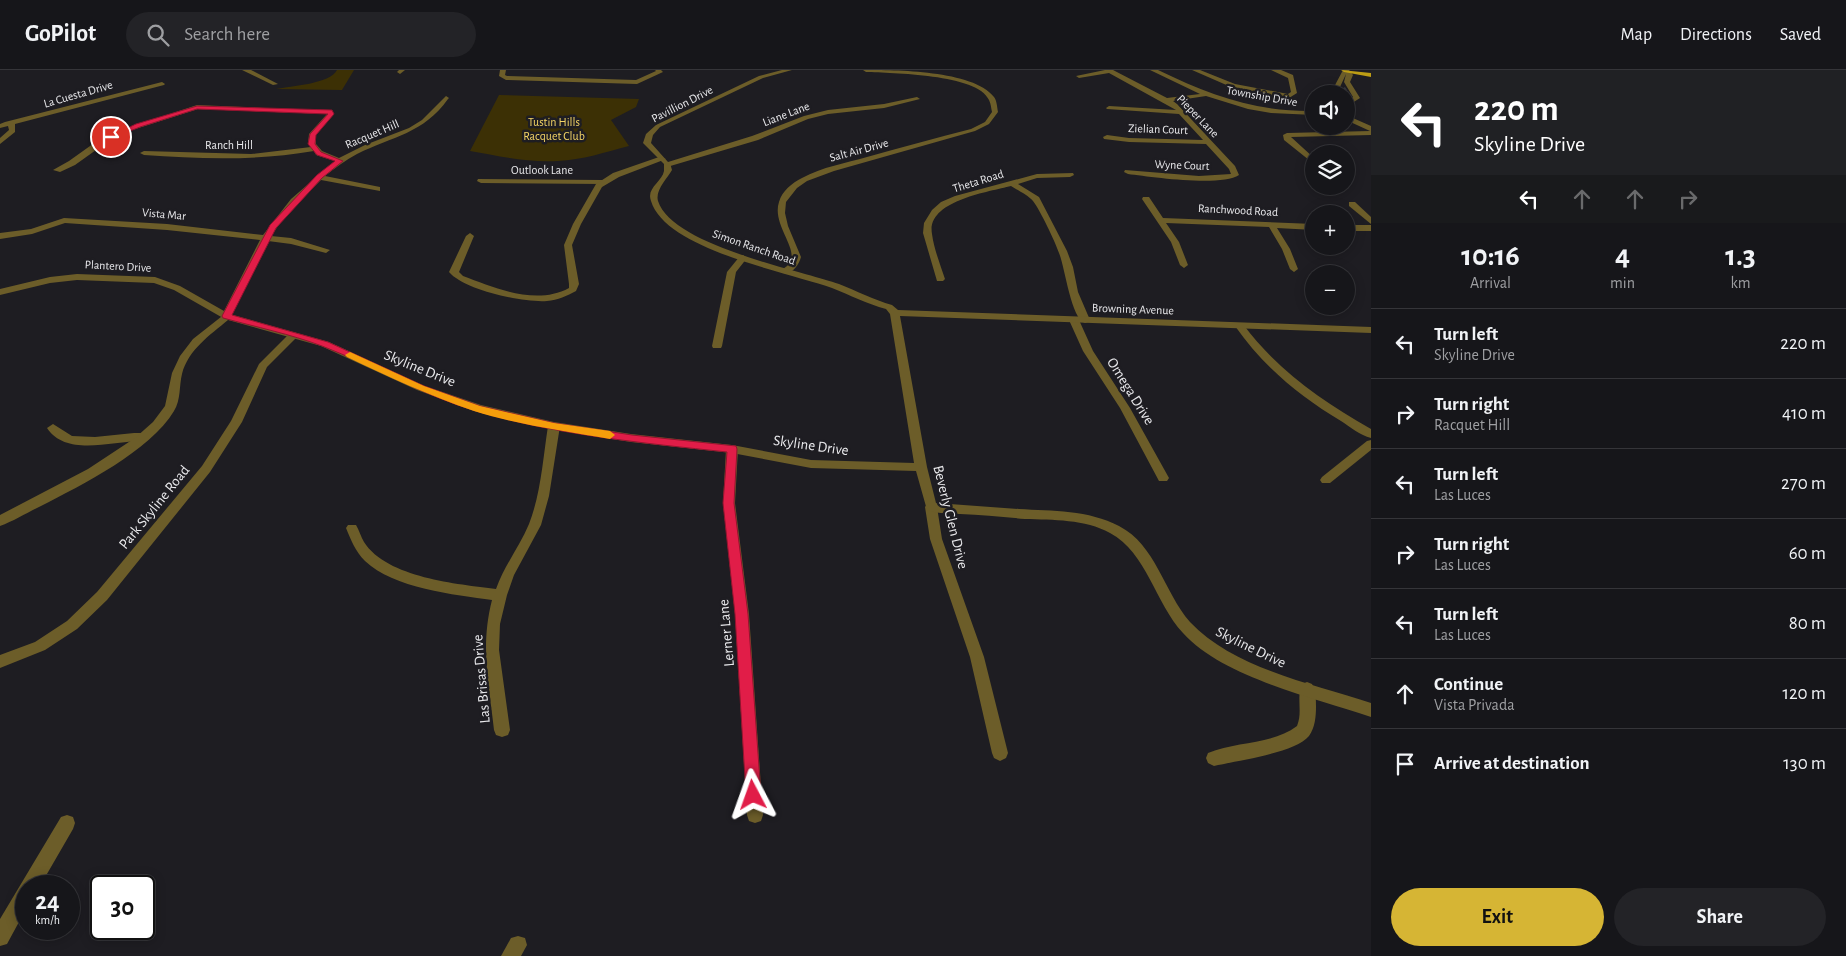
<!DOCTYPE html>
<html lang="en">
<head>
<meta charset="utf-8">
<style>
	:root { --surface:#16161a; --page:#232327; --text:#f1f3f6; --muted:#9e9fa2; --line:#353539; --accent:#d6b534 }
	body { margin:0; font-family:"Alegreya Sans",sans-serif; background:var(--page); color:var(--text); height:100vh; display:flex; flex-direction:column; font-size:19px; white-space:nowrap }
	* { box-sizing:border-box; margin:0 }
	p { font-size:16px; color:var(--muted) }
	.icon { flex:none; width:28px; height:28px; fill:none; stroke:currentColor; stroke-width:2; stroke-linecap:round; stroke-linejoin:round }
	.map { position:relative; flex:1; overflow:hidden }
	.panel { display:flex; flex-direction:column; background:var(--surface); width:475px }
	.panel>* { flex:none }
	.banner { background:#202124; color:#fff; overflow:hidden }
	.controls { position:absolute; left:1305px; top:15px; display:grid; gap:10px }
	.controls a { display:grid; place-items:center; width:50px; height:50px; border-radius:50%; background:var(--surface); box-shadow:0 2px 12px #0003,0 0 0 1px var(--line); font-size:25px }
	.speed { position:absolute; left:15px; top:805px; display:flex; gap:10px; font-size:25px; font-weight:700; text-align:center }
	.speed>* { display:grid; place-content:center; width:65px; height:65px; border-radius:50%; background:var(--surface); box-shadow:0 2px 12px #0003,0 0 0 1px var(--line); line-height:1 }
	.speed small { font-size:12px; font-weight:400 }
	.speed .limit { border:2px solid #111; border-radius:8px; background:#fff; color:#111 }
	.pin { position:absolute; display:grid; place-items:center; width:42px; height:42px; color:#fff; margin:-21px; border:2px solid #fff; border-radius:50%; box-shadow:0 1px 5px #0007 }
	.me { position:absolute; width:55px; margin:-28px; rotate:356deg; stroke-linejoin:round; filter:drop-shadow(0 0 4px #0008) }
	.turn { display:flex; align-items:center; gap:18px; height:105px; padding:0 20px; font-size:22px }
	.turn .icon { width:65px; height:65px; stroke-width:2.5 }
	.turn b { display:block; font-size:35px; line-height:42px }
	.lanes { display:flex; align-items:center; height:48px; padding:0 20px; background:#0003; justify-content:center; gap:25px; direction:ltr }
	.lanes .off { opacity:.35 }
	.eta { display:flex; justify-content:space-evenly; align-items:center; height:85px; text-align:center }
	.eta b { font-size:30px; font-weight:600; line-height:35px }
	.button { display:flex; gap:10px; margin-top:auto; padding:10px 20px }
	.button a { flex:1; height:58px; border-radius:30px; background:var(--accent); color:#111; font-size:20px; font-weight:600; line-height:58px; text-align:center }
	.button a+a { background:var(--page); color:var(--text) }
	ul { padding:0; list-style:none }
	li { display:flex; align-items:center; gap:15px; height:70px; padding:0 20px; border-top:1px solid var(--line) }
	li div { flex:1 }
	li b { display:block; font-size:19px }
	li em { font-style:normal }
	header { display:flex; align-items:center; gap:30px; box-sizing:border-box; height:70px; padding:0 25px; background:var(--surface); border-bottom:1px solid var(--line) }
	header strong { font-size:24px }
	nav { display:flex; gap:28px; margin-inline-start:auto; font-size:18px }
	.search { width:350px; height:45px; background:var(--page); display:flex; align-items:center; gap:12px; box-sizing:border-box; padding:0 18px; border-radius:28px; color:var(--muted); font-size:19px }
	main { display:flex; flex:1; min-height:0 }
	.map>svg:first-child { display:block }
	.green { fill:#3c3005 }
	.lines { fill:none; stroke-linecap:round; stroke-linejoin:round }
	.minor-tunnel { stroke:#3c3c40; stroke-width:7; stroke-dasharray:7 3; stroke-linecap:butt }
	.minor { fill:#6c5d29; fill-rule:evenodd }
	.tertiary { fill:#6c5d29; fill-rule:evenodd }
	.primary { fill:#bd9d15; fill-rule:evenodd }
	.route { fill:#e11d48; stroke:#92132f }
	.slow { fill:#f59e0b }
	.labels { text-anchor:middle; stroke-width:5; stroke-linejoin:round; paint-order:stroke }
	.far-street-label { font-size:12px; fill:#e9e9ec; stroke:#1e1d22 }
	.far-park-label { font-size:12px; fill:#f3d465; stroke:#1e1d22 }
	.street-label { font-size:15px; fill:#e9e9ec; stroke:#1e1d22 }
</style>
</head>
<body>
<header>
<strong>GoPilot</strong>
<div class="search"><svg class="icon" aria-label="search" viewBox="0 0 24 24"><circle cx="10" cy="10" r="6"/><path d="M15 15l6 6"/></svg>Search here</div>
<nav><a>Map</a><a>Directions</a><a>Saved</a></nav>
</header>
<main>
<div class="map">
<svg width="1371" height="886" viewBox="0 0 1371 886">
	<rect width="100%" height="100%" fill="#1e1d22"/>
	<g class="green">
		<path d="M337,0H354L342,20L276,19C291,16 330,14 337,0Z"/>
		<path d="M499,25L639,29L636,37L611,50L629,76C606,82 582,90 558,91C529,93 499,86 470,81Z"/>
	</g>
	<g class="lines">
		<polyline class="minor-tunnel" points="1342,19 1344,22"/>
		<g class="minor">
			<polygon points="242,0 251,0 278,14 273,15"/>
			<polygon points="399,0 405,0 400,4 397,2"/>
			<polygon points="500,0 506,0 505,5 507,6 636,10 656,1 655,0 661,0 663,2 637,14 506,10 499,6"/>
			<polygon points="782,0 792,0 763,8 660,57 653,65 651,73 668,92 752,66 804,46 828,40 884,34 917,27 920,29 884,38 828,44 808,49 758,70 667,97 643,73 646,64 656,55 759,6"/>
			<path d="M863,0C895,0 973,0 994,27C997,31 997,37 998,42L989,54L975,61L834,101L807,111L797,118L786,132L785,143L788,156L801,187C799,195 792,205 783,203L781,201C785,197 790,195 791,190C796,176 772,153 779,132C782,121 792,113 802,108C822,97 846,93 867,87C902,77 936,68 971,59L985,52L992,42C991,38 991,34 989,30C978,4 891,3 866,2Z"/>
			<path d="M1105,0H1113L1167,28L1200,24L1150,0H1158C1210,25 1255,42 1314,41V45L1271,43L1248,39L1206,26L1173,31L1177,34L1235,96L1239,105C1221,117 1151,107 1128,104L1124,102L1125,100L1199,106L1231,104L1229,99L1206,74L1129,72L1104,69L1103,67L1107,65L1129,68L1203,70L1179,44L1107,39L1106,38L1109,36L1176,40L1109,3L1079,8L1076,6Z"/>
			<polygon points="1192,0 1200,0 1235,14 1288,24 1291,22 1288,8 1271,0 1281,0 1293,5 1297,23 1289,28 1231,17"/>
			<polygon points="1343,0 1349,0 1353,5 1350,12 1360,28 1346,37 1346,32 1353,27 1344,12 1346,4 1340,17 1345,24 1339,24 1334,17"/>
			<polygon points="162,12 165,14 164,15 15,54 15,62 0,74 0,68 9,60 8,56 0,58 0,54 5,52"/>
			<path d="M446,26L449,28L448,29C423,64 393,66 357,84C346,90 335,98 325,106L380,117V121L321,110L288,142L271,166L291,168L330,180L326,183L291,174L268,171L229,248H223L174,220L154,213L77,210L50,213L0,225V219L50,207L77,204L155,207L180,216L224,241L260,170L167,160L65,153L32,164L0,169V163L31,159L64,148L167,154L263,165L291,129L335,91L316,85L314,81C257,91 201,89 144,85L140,83L144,81L251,84L311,77L308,74L309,64L327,44L198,39L126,62L103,75L75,95L60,102L53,100L69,91L97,71L122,60L197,35L332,41L334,44L316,64V74L322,81L339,88L365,75L409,58L422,50Z"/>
			<polygon points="1346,45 1371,56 1371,65 1291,67 1314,88 1314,94 1284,70 1283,65 1287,63 1370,61 1346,50"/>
			<path d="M1073,103L1074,105L1070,107L1037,108L1018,114L1039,127L1067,181L1073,197L1078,222L1090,250L1088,252L1085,253C1071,249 1065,197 1059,183C1055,171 1040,140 1033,131C1028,125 1017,120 1011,116C988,122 926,131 932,164C934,179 940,194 945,209L943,211H937L923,163L924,153L932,140L941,132L955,126L1037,104Z"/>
			<polygon points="478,109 603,110 607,112 603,114 481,113 477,111"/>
			<polygon points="1143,127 1149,127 1163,148 1314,154 1314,160 1277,158 1290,179 1298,199 1294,202 1290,199 1282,179 1269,157 1166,153 1179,172 1188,195 1184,198 1180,195 1171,172 1142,129"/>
			<polygon points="1349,132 1355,132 1371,147 1371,154 1349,136"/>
			<rect x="1346" y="155" width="25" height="6"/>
			<polygon points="743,185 747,188 736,202 722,276 721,278 713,278 712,276 727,202 740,186"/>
			<polygon points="1074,247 1079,250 1093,281 1130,338 1169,408 1167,411 1159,411 1120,338 1083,281 1069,250"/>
			<path d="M1240,253L1243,254C1277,300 1322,331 1371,359V368C1360,365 1350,357 1341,351C1299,326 1263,296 1235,256Z"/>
			<polygon points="294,262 299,265 267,297 242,352 210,402 107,530 77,559 45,580 0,598 0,585 35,572 67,551 97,522 202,396 231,351 259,294 290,263"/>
			<path d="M554,352L560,356L549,426L541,455L514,505L507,525L500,554L499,580L510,660L508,665L502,667L496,665L494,660C489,613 480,577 492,530C455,525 393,518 365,491C355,481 351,470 346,458L348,455H356C359,460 361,467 364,472C387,508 458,514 496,519C504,496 520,476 529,454C541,423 543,388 548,356Z"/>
			<path d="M53,354L72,366L95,367L134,363H144L150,367L144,371C114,370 67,388 47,358Z"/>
			<polygon points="1371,370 1371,380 1330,413 1322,413 1320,410 1322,407 1367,371"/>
			<polygon points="732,375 738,379 735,433 749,544 763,745 761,751 755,753 749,751 747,745 735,544 723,433 726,379"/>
			<polygon points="931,432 935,434 937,437 942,469 984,587 1008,683 1006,688 1000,691 994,688 992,683 970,587 930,469 925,437 927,434"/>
			<path d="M1307,612L1312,614C1316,621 1316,629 1316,637C1316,646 1315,658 1309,666C1295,683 1236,691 1214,696L1208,693L1206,688L1208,683C1237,671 1272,675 1297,656C1303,642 1296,627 1302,614Z"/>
			<polygon points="67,745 73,747 75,753 73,759 40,816 26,816 26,839 7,874 0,876 0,849 61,747"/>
			<polygon points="518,866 525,868 527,875 521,886 501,886 511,868"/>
		</g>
		<g class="tertiary">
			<path d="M659,87L666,89L619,107L602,117L581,154L572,175L579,214L576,221C567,226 558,230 547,231C524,233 464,220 449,202L466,166L470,163L474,166L459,202L463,206C495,218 536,236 569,218V214L564,175L573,154L596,114L613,103Z"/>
			<path d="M664,93H670L672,100C667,109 655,120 658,131C672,175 798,200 839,214C857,221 874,230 892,235L898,240L1371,257V263L900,246L927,397L936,433C964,435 991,437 1019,439C1052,441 1089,440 1119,456C1156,475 1164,522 1190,552C1233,598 1313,614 1371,633V647C1313,627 1224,608 1183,563C1155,533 1147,483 1110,463C1085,449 1053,450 1025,449C1003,447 982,445 960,444C949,443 937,444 927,440L916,401L811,398L732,383L631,372L554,360L474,341L417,320L321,276L228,250C210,265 188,280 182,304C179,316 181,330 174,341C150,381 82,415 41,436C28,442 14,451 0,456V445L88,399L135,368L153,352L165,336L172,303L180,286L193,269L226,243L329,272L425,316L481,335L554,352L631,364L732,375L811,390L914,393L890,244L886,239C867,234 850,225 832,218C788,202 666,180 651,131C646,118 662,112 664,101C664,98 664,96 664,93Z"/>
		</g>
		<polygon class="primary" points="1341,0 1371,3 1371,7 1344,2"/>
	</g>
	<path class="route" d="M197,36L332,40L334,44L316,65L315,74L321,82L343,91L322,108L276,158L232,245L328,272L424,316L480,336L554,353L632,365L736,376L737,379L734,433L748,544L761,725L759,730L753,733L748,730L746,725L735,544L723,433L727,382C643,373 557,365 476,341C422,325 374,296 322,276C290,264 256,257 223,248L222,246L270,155L317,105L335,91L317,85L308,74L310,64L328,44L197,39L140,57L113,68L108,67L136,54Z"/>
	<path class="slow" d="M350,282L424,316L480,336L554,353L610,361L615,365L610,369C565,361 518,355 474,341C430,326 389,307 347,287L345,285Z"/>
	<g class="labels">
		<g class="far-street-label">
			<text transform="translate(78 24) rotate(-16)" y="4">La Cuesta Drive</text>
			<text transform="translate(1262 26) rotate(10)" y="4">Township Drive</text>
			<text transform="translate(682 34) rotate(-27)" y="4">Pavillion Drive</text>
			<text transform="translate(786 44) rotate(-21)" y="4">Liane Lane</text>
			<text transform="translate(1198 46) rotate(46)" y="4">Pieper Lane</text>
			<text transform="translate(1158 59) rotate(2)" y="4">Zielian Court</text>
			<text transform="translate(372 64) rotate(-23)" y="4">Racquet Hill</text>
			<text x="229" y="79">Ranch Hill</text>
			<text transform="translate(859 80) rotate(-15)" y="4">Salt Air Drive</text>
			<text transform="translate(1182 95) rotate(2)" y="4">Wyne Court</text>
			<text x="542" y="104">Outlook Lane</text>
			<text transform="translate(978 111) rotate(-17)" y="4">Theta Road</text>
			<text transform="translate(1238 140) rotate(3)" y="4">Ranchwood Road</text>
			<text transform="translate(164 144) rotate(5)" y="4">Vista Mar</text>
			<text transform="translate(754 177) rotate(19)" y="4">Simon Ranch Road</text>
			<text transform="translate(118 196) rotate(3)" y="4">Plantero Drive</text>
			<text transform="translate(1133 239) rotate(2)" y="4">Browning Avenue</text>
		</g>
		<g class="far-park-label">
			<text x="554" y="56">Tustin Hills<tspan x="554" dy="14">Racquet Club</tspan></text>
		</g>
		<g class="street-label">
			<text transform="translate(420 298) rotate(22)" y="5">Skyline Drive</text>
			<text transform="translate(1131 321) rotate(58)" y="5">Omega Drive</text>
			<text transform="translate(811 375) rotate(8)" y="5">Skyline Drive</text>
			<text transform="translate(154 437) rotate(-51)" y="5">Park Skyline Road</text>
			<text transform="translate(951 447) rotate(76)" y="5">Beverly Glen Drive</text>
			<text transform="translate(726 563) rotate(-95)" y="5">Lerner Lane</text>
			<text transform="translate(1251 577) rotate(26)" y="5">Skyline Drive</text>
			<text transform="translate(481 609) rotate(-95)" y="5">Las Brisas Drive</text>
		</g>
	</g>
</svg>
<div class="controls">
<a><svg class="icon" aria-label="sound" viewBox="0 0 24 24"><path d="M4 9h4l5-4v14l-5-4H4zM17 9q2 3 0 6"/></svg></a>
<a><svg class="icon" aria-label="layers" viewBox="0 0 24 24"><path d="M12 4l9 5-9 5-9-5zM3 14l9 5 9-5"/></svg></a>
<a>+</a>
<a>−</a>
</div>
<div class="speed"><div>24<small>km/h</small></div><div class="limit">30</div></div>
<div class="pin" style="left:111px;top:67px;background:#d93025"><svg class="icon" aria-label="arrive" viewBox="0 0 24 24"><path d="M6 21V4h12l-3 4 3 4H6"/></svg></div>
<svg class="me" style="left:753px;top:725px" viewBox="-20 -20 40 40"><path d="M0-17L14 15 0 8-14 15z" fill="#e11d48" stroke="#fff" stroke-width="4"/></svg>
</div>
<section class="panel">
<div class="banner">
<div class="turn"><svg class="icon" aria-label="left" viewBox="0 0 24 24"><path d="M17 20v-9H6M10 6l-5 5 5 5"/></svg><div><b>220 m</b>Skyline Drive</div></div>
<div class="lanes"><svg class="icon" aria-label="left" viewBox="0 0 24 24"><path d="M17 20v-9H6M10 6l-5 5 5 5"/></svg><svg class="icon off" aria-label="ahead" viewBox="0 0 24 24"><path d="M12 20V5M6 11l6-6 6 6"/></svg><svg class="icon off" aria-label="ahead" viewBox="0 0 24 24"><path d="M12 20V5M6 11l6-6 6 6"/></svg><svg class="icon off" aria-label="right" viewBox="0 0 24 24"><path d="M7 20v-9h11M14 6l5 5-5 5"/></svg></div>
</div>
<div class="eta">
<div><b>10:16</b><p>Arrival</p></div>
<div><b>4</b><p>min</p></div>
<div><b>1.3</b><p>km</p></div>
</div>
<ul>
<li><svg class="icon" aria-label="left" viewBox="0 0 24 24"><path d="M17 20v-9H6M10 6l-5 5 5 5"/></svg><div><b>Turn left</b><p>Skyline Drive</p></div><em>220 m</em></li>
<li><svg class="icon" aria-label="right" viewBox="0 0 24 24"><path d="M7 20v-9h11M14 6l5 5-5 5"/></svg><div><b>Turn right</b><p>Racquet Hill</p></div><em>410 m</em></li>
<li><svg class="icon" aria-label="left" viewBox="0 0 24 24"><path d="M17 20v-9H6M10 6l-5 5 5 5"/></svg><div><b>Turn left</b><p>Las Luces</p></div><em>270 m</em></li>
<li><svg class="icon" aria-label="right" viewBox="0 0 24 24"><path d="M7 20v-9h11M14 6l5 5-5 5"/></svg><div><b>Turn right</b><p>Las Luces</p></div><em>60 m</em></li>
<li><svg class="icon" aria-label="left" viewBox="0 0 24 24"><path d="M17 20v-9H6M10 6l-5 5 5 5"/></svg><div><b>Turn left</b><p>Las Luces</p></div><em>80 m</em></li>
<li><svg class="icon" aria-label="ahead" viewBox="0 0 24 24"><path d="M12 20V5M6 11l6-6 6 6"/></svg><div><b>Continue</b><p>Vista Privada</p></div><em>120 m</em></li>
<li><svg class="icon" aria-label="arrive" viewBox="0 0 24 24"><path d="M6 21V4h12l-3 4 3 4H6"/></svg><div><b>Arrive at destination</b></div><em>130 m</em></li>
</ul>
<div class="button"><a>Exit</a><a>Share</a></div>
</section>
</main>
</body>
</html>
